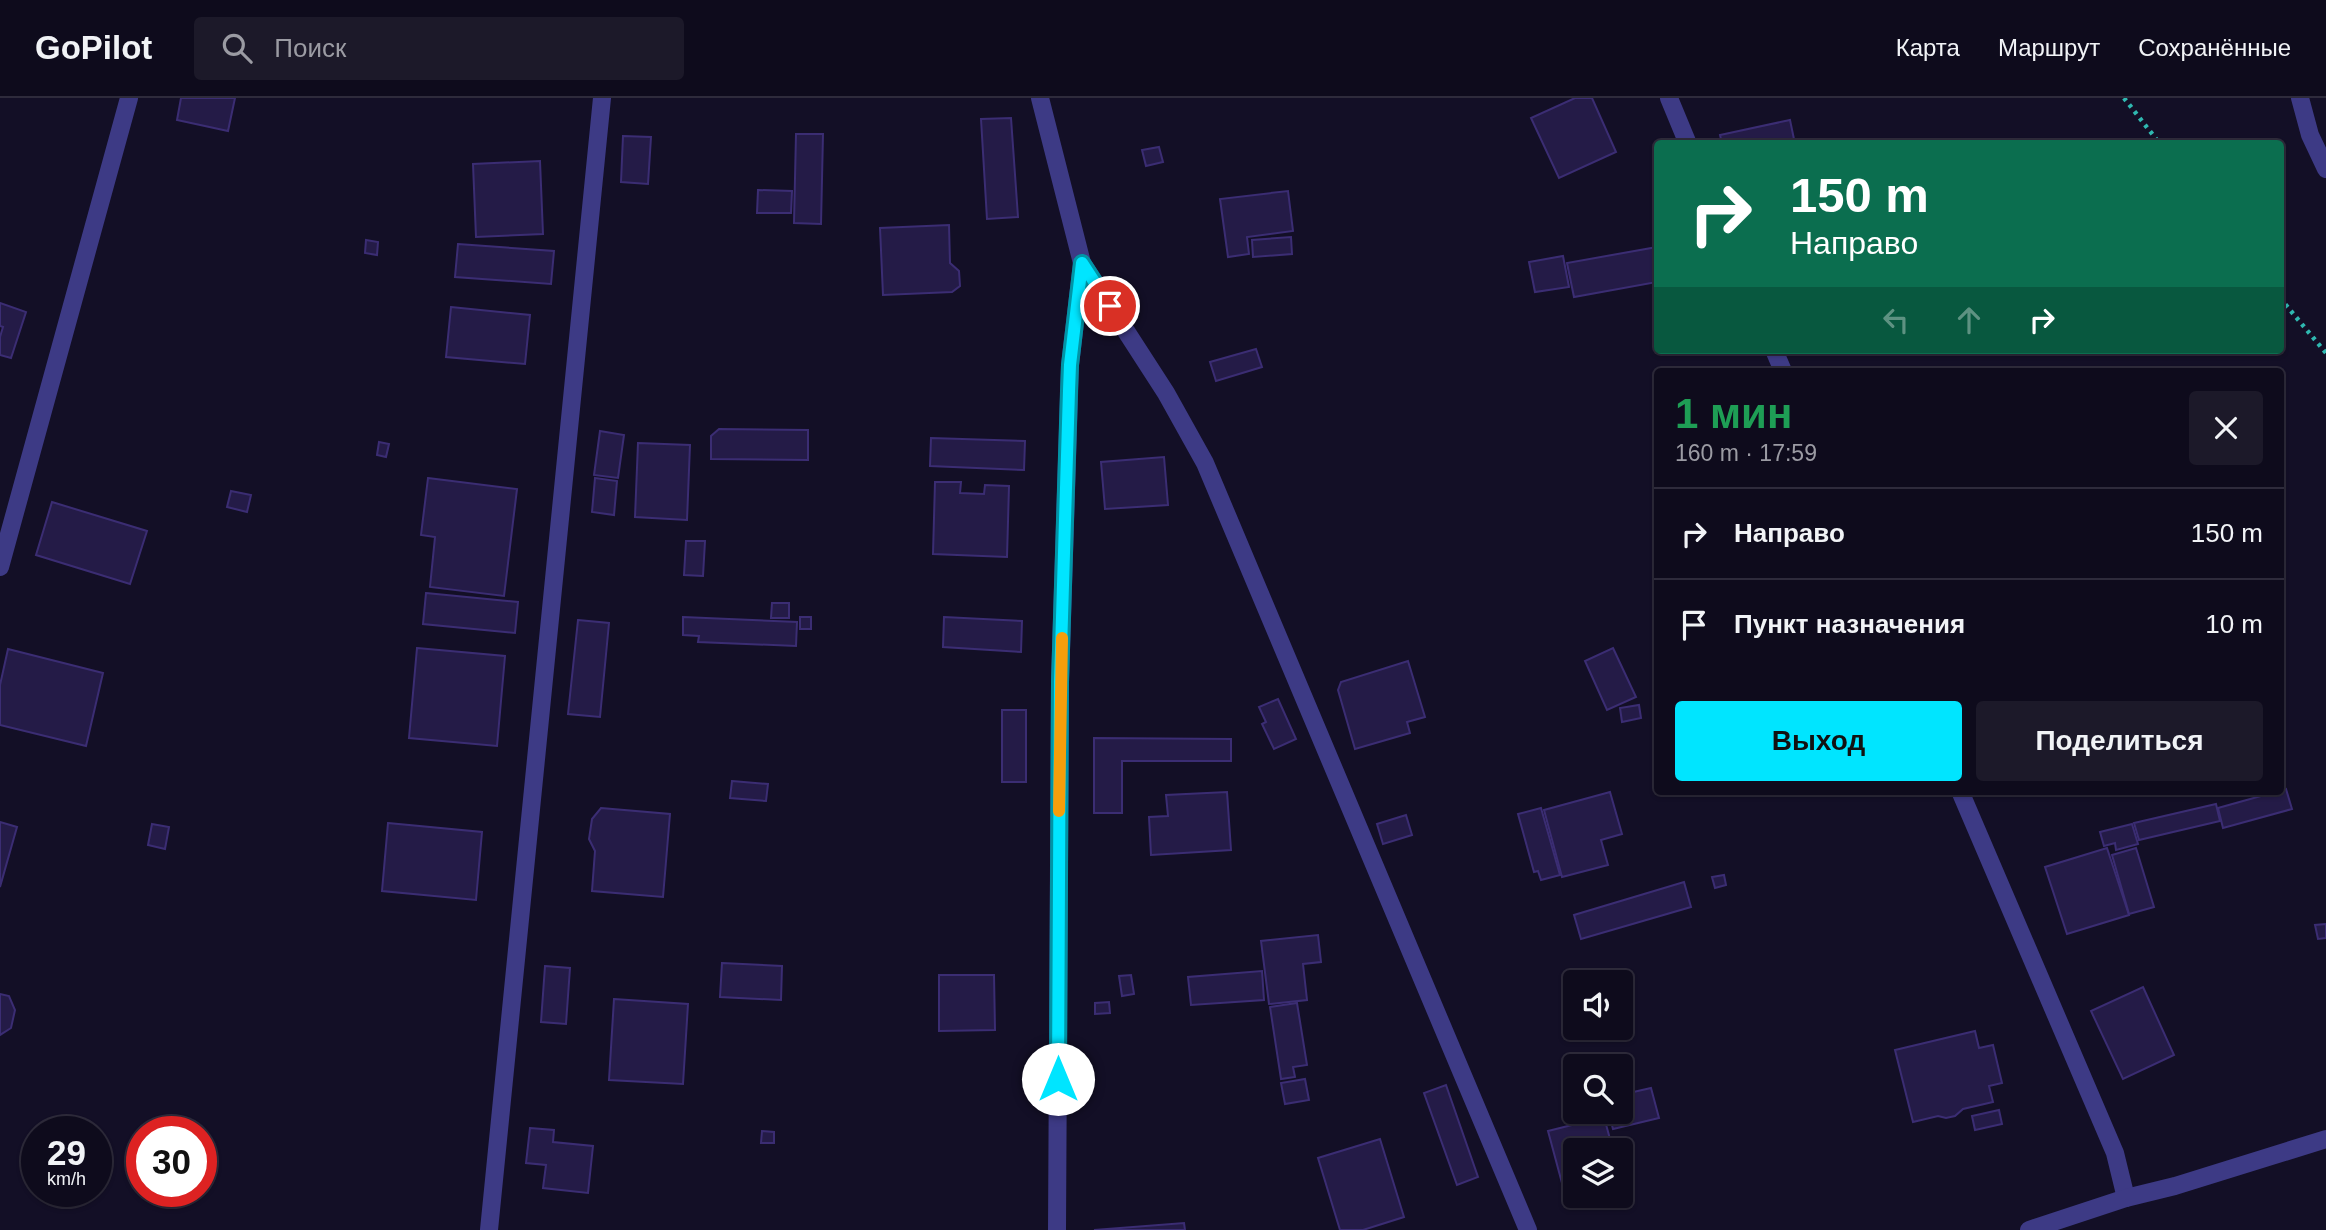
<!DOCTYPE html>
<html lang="ru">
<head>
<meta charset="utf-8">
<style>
	:root { --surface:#0e0b1c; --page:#1c1929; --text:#f1f3f6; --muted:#9b9ba3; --line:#2e2b3b; --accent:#00e5ff }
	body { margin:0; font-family:Helvetica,sans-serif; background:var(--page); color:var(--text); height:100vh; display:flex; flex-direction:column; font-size:26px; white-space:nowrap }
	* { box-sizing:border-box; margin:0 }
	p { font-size:23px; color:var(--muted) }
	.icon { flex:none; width:38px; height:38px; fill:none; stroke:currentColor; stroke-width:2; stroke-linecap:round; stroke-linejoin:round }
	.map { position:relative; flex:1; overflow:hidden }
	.side { position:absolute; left:1654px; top:270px; width:630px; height:427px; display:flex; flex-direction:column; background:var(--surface); border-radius:7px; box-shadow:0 2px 5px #0004,0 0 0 2px var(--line) }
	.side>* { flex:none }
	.hud { position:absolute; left:1654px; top:42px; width:630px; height:214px; border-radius:7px; box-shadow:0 2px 5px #0004,0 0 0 2px var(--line); background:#0b6e4f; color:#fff; overflow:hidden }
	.controls { position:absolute; left:1563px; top:872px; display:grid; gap:14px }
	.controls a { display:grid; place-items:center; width:70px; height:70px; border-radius:7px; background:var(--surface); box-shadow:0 2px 5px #0004,0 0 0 2px var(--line); font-size:35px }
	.speed { position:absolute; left:21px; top:1018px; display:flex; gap:14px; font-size:35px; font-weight:700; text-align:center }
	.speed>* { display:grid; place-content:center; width:91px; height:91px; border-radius:50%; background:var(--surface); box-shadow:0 2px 5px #0004,0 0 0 2px var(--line); line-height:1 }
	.speed small { font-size:18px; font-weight:400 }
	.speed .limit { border:10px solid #d22; background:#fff; color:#111 }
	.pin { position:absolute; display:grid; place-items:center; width:60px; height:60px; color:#fff; margin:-30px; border:4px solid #fff; border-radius:50%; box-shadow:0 2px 7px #0007 }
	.me { position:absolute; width:77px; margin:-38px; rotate:0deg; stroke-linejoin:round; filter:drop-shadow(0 0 5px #0008) }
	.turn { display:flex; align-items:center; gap:24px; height:147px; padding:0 21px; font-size:32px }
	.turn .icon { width:91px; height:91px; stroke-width:2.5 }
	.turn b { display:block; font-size:49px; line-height:60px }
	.lanes { display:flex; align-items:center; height:66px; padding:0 21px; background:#0003; justify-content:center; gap:35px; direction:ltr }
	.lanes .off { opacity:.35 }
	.round { display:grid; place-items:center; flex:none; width:74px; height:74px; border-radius:7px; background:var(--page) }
	.headline { display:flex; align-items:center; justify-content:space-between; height:119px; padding:0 21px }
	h1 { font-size:42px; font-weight:700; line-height:52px; color:#1e9e55 }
	.button { display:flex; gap:14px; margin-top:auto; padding:14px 21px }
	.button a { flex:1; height:80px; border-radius:7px; background:var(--accent); color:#111; font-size:28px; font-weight:700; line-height:80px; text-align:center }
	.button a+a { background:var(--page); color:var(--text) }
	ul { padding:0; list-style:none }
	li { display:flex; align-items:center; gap:21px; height:91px; padding:0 21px; border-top:2px solid var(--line) }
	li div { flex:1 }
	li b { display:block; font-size:26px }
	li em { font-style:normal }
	header { display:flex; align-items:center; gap:42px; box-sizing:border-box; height:98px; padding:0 35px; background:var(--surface); border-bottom:2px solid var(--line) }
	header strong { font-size:33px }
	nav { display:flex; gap:38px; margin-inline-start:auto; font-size:24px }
	.search { width:490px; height:63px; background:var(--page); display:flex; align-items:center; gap:18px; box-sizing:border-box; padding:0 24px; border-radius:7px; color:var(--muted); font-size:26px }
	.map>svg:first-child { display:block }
	.building { fill:#241b47; stroke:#3b2d73; stroke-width:2 }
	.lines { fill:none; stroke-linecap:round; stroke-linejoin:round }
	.path { stroke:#2fb8b0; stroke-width:4.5; stroke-dasharray:3.5 5; stroke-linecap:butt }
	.minor { stroke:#3d3a85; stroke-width:18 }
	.route-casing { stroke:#0095a6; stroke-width:18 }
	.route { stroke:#00e5ff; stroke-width:12 }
	.slow { stroke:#f59e0b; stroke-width:12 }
</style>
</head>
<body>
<header>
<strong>GoPilot</strong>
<div class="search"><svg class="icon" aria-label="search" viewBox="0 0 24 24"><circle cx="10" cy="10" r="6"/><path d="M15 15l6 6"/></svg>Поиск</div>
<nav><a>Карта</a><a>Маршрут</a><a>Сохранённые</a></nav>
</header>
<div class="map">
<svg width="2326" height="1132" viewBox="0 0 2326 1132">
	<rect width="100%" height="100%" fill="#130f26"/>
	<g class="building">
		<polygon points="181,0 235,0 228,33 177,22"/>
		<polygon points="1575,0 1592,0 1616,54 1559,80 1531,20"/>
		<polygon points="1011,20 1018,119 987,121 981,21"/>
		<polygon points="1790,22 1795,46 1722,46 1720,37"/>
		<polygon points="796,36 823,36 821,126 794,125"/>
		<polygon points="623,38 651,39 648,86 621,84"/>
		<polygon points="1159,49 1163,64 1146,68 1142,52"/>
		<polygon points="540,63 543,136 476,139 473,66"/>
		<polygon points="758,92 792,93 791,115 757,115"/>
		<polygon points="1288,93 1293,133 1247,139 1249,156 1228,159 1220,101"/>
		<polygon points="949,127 950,165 959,173 960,188 952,194 883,197 880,130"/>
		<polygon points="1291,139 1292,156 1253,159 1252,142"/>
		<polygon points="366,142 378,144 377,157 365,155"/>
		<polygon points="458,146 554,153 551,186 455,179"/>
		<polygon points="1657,149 1657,184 1574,199 1567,165"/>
		<polygon points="1563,158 1569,189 1535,194 1529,164"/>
		<polygon points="0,205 26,214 11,260 0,257 0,239 3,229 0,228"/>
		<polygon points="451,209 530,217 525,266 446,259"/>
		<polygon points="1256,251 1262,269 1216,283 1210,264"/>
		<polygon points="719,331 808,332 808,362 711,361 711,338"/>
		<polygon points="600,333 624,337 618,380 594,377"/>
		<polygon points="931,340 1025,343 1024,372 930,368"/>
		<polygon points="379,344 389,346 386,359 377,357"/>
		<polygon points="638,345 690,347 687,422 635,419"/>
		<polygon points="1164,359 1168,407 1105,411 1101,364"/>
		<polygon points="428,380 517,391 504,498 430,489 435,439 421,437"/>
		<polygon points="595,380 617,383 614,417 592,414"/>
		<polygon points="935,384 961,384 960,395 984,396 985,387 1009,388 1007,459 933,456"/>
		<polygon points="231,393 251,397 247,414 227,409"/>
		<polygon points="52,404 147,433 130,486 36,457"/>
		<polygon points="686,443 705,443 703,478 684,477"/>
		<polygon points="426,495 518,504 515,535 423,526"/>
		<polygon points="772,505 789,505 789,520 771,520"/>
		<polygon points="683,519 797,524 796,548 698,544 699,538 683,537"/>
		<rect x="800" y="519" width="11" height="12"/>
		<polygon points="944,519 1022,523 1021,554 943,549"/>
		<polygon points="578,522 609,525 600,619 568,616"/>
		<polygon points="417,550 505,558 497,648 409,640"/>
		<polygon points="1613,550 1636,599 1607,612 1585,563"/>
		<polygon points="8,551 103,575 86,648 0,627 0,587"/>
		<polygon points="1408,563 1425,619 1407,624 1410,635 1355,651 1338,592 1341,584"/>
		<polygon points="1278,601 1296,641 1274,651 1262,626 1266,624 1259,609"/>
		<polygon points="1639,607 1641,620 1622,624 1620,610"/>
		<rect x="1002" y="612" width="24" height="72"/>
		<polygon points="1094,640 1231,641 1231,663 1122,663 1122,715 1094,715"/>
		<polygon points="732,683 768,686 766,703 730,700"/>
		<polygon points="2286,691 2292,711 2223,730 2218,710"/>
		<polygon points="1227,694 1231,752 1151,757 1149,719 1168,718 1166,697"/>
		<polygon points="1610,694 1622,736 1601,742 1608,767 1562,779 1544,712"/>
		<polygon points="2216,706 2220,723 2139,742 2134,725"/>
		<polygon points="601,710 670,716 663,799 592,793 595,753 589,741 592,721"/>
		<polygon points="1541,710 1560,777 1541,782 1538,773 1534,774 1518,716"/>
		<polygon points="1406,717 1412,737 1383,746 1377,726"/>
		<polygon points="0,724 17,729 0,789"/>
		<polygon points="388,725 482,734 476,802 382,793"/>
		<polygon points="152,726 169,729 165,751 148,747"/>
		<polygon points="2132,726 2138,746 2116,752 2115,745 2104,748 2100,734"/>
		<polygon points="2107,750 2129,817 2067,836 2045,769"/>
		<polygon points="2136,750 2154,809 2129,816 2112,757"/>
		<polygon points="1724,777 1726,787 1715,790 1712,779"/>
		<polygon points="1684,784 1691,809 1581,841 1574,817"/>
		<polygon points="2326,826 2326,840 2318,841 2315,827"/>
		<polygon points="1318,837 1321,864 1303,866 1307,902 1269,906 1261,843"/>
		<polygon points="722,865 782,868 781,902 720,899"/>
		<polygon points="545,868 570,870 566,926 541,924"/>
		<polygon points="1262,873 1264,902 1191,907 1188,879"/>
		<polygon points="939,877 994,877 995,932 939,933"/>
		<polygon points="1131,877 1134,896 1122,898 1119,878"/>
		<polygon points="2143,889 2174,957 2123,981 2091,913"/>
		<polygon points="0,896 9,898 15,912 11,930 0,937"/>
		<polygon points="614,901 688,906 683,986 609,982"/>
		<polygon points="1109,904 1110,915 1095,916 1095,905"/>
		<polygon points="1297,905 1307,967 1293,969 1295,979 1281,981 1270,909"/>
		<polygon points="1975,933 1979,950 1993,947 2002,985 1989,988 1993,1004 1963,1011 1955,1018 1946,1020 1938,1018 1913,1024 1895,952"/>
		<polygon points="1305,981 1309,1002 1285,1006 1281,985"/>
		<polygon points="1446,987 1478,1079 1457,1087 1424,995"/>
		<polygon points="1651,990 1659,1020 1613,1031 1608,1013 1620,1013 1620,997"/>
		<polygon points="1999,1012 2002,1026 1975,1032 1972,1018"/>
		<polygon points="1604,1019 1613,1052 1575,1052 1576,1097 1566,1100 1548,1033"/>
		<polygon points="530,1030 554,1032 553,1044 593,1048 588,1095 543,1090 546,1067 526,1065"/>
		<polygon points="762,1033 774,1034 774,1045 761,1045"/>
		<polygon points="1380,1041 1404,1119 1363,1132 1340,1132 1318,1060"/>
		<polygon points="1184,1125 1185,1132 1094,1132"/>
	</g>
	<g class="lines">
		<g class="path">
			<polyline points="2124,0 2160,46"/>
			<polyline points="2280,200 2326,255"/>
		</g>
		<g class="minor">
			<polyline points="1040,0 1082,165 1166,295 1205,365 1528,1132"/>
			<polyline points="1669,0 1688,46"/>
			<polyline points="2300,0 2310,37 2326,71"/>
			<polyline points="1774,252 1783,273"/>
			<polyline points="0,469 129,0"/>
			<polyline points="1960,693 2115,1055 2126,1100"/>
			<polyline points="489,1132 602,0"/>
			<polyline points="1057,1132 1060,584 1070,267 1082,165"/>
			<polyline points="2029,1132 2126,1100 2175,1088 2326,1041"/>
		</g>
	</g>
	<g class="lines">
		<defs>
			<polyline id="route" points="1058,981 1060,584 1069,293 1070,267 1082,165 1110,208"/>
		</defs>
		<use href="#route" class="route-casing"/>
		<use href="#route" class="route"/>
		<polyline class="slow" points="1059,713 1062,540"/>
	</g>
</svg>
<div class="controls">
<a><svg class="icon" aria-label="sound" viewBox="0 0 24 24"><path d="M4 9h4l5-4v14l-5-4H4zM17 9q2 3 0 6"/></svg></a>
<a><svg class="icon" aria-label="search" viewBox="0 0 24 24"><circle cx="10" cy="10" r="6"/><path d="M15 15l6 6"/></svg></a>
<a><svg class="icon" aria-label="layers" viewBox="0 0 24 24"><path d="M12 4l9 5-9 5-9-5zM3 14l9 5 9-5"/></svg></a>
</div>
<div class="speed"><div>29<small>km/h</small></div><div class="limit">30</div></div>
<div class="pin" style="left:1110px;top:208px;background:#d93025"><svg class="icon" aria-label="arrive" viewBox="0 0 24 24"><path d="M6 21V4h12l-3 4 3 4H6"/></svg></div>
<svg class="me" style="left:1058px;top:981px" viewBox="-20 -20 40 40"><circle r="19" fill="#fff"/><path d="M0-13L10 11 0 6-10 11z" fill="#00e5ff"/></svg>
<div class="hud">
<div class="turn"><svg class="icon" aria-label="right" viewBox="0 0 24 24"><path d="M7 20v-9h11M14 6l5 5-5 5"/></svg><div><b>150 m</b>Направо</div></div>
<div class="lanes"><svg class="icon off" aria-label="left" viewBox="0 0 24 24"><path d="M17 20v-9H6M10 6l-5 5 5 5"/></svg><svg class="icon off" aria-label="ahead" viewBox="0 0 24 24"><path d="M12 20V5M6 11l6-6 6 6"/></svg><svg class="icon" aria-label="right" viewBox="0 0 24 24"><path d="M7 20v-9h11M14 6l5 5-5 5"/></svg></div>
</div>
<section class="side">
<div class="headline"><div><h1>1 мин</h1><p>160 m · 17:59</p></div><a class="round"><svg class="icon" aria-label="close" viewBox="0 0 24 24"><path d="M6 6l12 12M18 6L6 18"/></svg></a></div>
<ul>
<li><svg class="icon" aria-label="right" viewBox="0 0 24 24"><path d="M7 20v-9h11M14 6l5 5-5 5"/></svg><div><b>Направо</b></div><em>150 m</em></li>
<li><svg class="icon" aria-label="arrive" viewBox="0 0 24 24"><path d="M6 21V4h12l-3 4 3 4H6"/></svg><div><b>Пункт назначения</b></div><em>10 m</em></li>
</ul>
<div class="button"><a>Выход</a><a>Поделиться</a></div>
</section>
</div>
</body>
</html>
